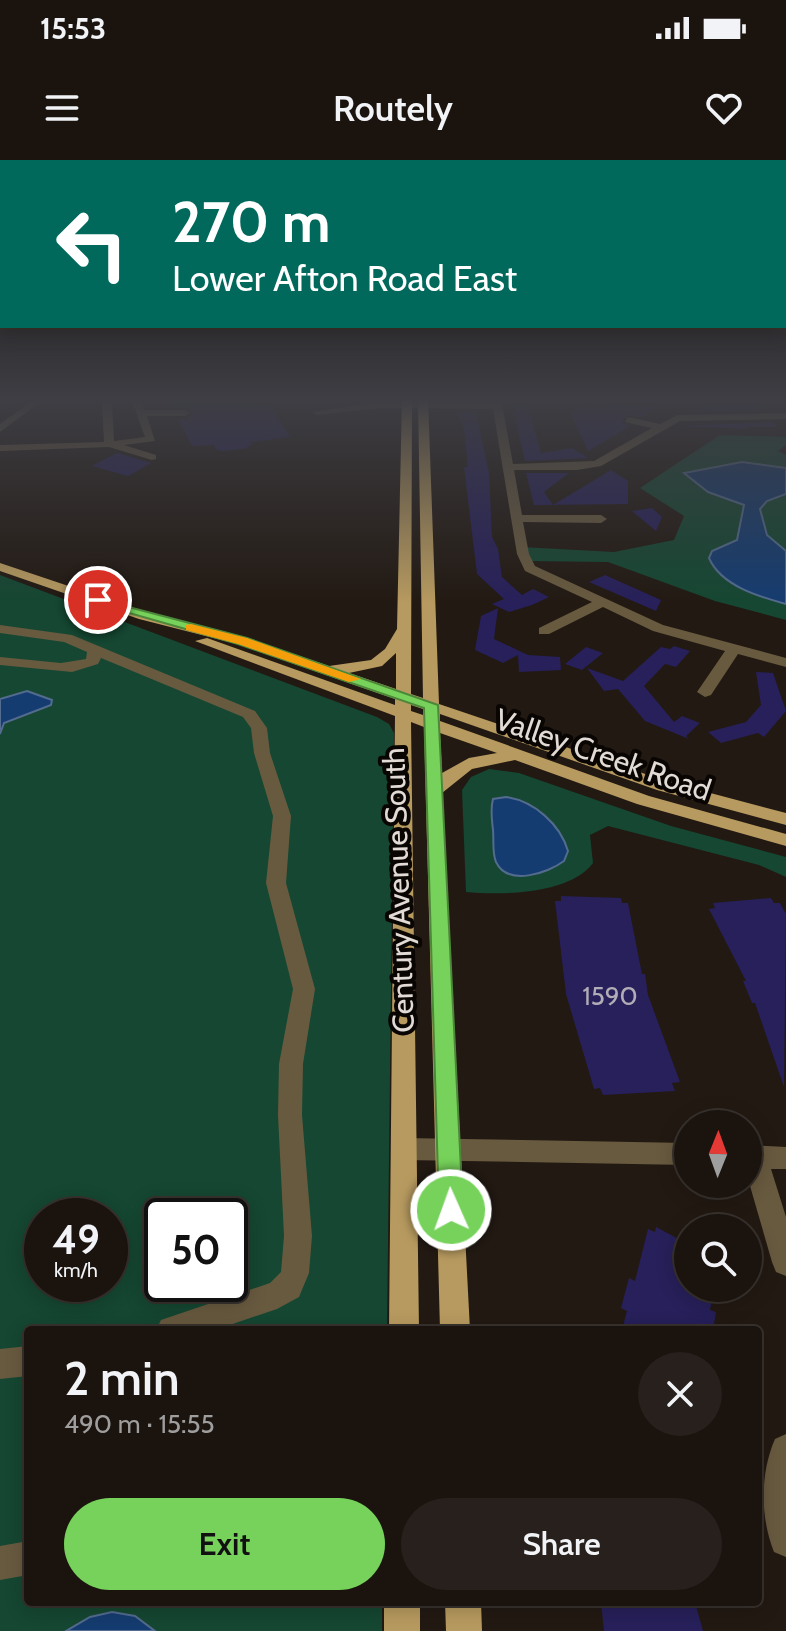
<!DOCTYPE html>
<html lang="en">
<head>
<meta charset="utf-8">
<style>
	:root { --surface:#1a130e; --page:#27201c; --text:#f1f3f6; --muted:#9f9e9e; --line:#38322e; --accent:#76d25a }
	body { margin:0; font-family:Cabin,sans-serif; background:var(--page); color:var(--text); height:100vh; display:flex; flex-direction:column; font-size:30px; white-space:nowrap }
	* { box-sizing:border-box; margin:0 }
	p { font-size:26px; color:var(--muted) }
	.icon { flex:none; width:44px; height:44px; fill:none; stroke:currentColor; stroke-width:2; stroke-linecap:round; stroke-linejoin:round }
	.map { position:relative; flex:1; overflow:hidden }
	.panel { position:absolute; left:24px; top:1166px; width:738px; height:280px; display:flex; flex-direction:column; background:var(--surface); border-radius:8px; box-shadow:0 4px 20px #0003,0 0 0 2px var(--line) }
	.panel>* { flex:none }
	.top-card { position:absolute; left:0px; top:0px; width:786px; height:168px; box-shadow:0 4px 20px #0003,0 0 0 2px var(--line); background:#00695c; color:#fff; overflow:hidden }
	.needle { width:52px; rotate:1deg }
	.fabs { position:absolute; left:674px; top:950px; display:grid; gap:16px }
	.fabs a { display:grid; place-items:center; width:88px; height:88px; border-radius:50%; background:var(--surface); box-shadow:0 4px 20px #0003,0 0 0 2px var(--line); font-size:40px }
	.speed { position:absolute; left:24px; top:1038px; display:flex; gap:16px; font-size:40px; font-weight:700; text-align:center }
	.speed>* { display:grid; place-content:center; width:104px; height:104px; border-radius:50%; background:var(--surface); box-shadow:0 4px 20px #0003,0 0 0 2px var(--line); line-height:1 }
	.speed small { font-size:20px; font-weight:400 }
	.speed .limit { border:4px solid #111; border-radius:12px; background:#fff; color:#111 }
	.pin { position:absolute; display:grid; place-items:center; width:68px; height:68px; color:#fff; margin:-34px; border:4px solid #fff; border-radius:50%; box-shadow:0 2px 8px #0007 }
	.me { position:absolute; width:88px; margin:-44px; rotate:358deg; stroke-linejoin:round; filter:drop-shadow(0 0 6px #0008) }
	.turn { display:flex; align-items:center; gap:28px; height:168px; padding:0 40px; font-size:36px }
	.turn .icon { width:104px; height:104px; stroke-width:2.5 }
	.turn b { display:block; font-size:56px; line-height:68px }
	.round { display:grid; place-items:center; flex:none; width:84px; height:84px; border-radius:42px; background:var(--page) }
	.summary { display:flex; align-items:center; justify-content:space-between; height:136px; padding:0 40px }
	h1 { font-size:48px; font-weight:600; line-height:60px }
	.primary-button { display:flex; gap:16px; margin-top:auto; padding:16px 40px }
	.primary-button a { flex:1; height:92px; border-radius:48px; background:var(--accent); color:#111; font-size:32px; font-weight:600; line-height:92px; text-align:center }
	.primary-button a+a { background:var(--page); color:var(--text) }
	.status { display:flex; justify-content:space-between; align-items:center; height:56px; padding:0 40px; background:var(--surface); direction:ltr }
	.status svg { height:22px; fill:currentColor }
	header { display:flex; justify-content:space-between; align-items:center; height:104px; padding:0 40px; background:var(--surface); font-size:36px; font-weight:600 }
	.map>svg:first-child { display:block }
	.green { fill:#154732; fill-rule:evenodd }
	.water { fill:#153c70; stroke:#526b8e; stroke-width:2 }
	.building { fill:#27205a }
	.lines { fill:none; stroke-linecap:round; stroke-linejoin:round }
	.minor { fill:#685a3f; fill-rule:evenodd }
	.major { fill:#b79a5f; fill-rule:evenodd }
	.route { fill:#76d25a; stroke:#4d883a; stroke-width:2 }
	.slow { fill:#f59e0b }
	.labels { text-anchor:middle; stroke-width:8; stroke-linejoin:round; paint-order:stroke }
	.number-label { font-size:26px; fill:#b2acb6 }
	.street-label { font-size:30px; fill:#e1dad5; stroke:#090503 }
</style>
</head>
<body>
<div class="status"><b>15:53</b><svg viewBox="0 0 49 12"><path d="M0 12V9h3v3zM5 12V6h3v6zM10 12V3h3v9zM15 12V0h3v12zM26 1h20v11H26zM47 4h2v5h-2z"/></svg></div>
<header><svg class="icon" aria-label="menu" viewBox="0 0 24 24"><path d="M4 6h16M4 12h16M4 18h16"/></svg>Routely<svg class="icon" aria-label="heart" viewBox="0 0 24 24"><path d="M12 20l-8-8c-3-5 5-10 8-4 3-6 11-1 8 4z"/></svg></header>
<div class="map">
<svg width="786" height="1471" viewBox="0 0 786 1471">
	<rect width="100%" height="100%" fill="#221912"/>
	<g class="green">
		<polygon points="720,275 786,277 786,285 778,291 786,295 786,460 715,441 608,402 525,401 521,387 614,392 674,380 684,356 640,328"/>
		<path d="M0,415L377,557L389,564L394,573L387,1170H28V1442H382V1471H0ZM42,1056H110V1124H42ZM162,1056H230V1124H162Z"/>
		<path d="M489,609L519,613L671,666L786,697V717L759,705L608,666L590,675L593,703C569,735 501,735 466,732L462,630L471,617Z"/>
	</g>
	<g class="water">
		<path d="M742,302L786,308V334L767,341L760,349L767,375L786,391V444C760,437 721,426 709,398L712,391L737,380L744,345L708,332L684,313Z"/>
		<polygon points="27,531 52,540 51,545 4,563 0,574 0,539"/>
		<path d="M506,637C534,641 560,664 568,691L564,701C548,713 508,727 496,702C492,693 494,680 493,670C492,660 490,650 493,639Z"/>
		<polygon points="112,1452 135,1456 155,1471 66,1471 90,1457"/>
	</g>
	<g class="building">
		<polygon points="167,238 235,238 249,240 253,246 271,246 290,277 250,282 252,285 247,286 248,288 224,291 217,290 214,285 192,286 178,259 187,259 193,252 185,247 172,247"/>
		<polygon points="624,243 627,246 655,247 642,257 627,254 622,263 630,266 588,291 571,254 584,246 609,250 604,244"/>
		<polygon points="708,243 744,243 759,245 763,250 697,252"/>
		<polygon points="512,244 527,244 541,293 572,288 588,298 525,301"/>
		<polygon points="456,252 476,252 489,313 492,377 498,389 502,417 522,435 533,429 549,437 532,445 509,452 492,444 504,439 477,414 464,307 468,307 464,268"/>
		<polygon points="773,262 777,267 746,267 747,269 678,266"/>
		<polygon points="117,293 151,303 128,316 92,306"/>
		<polygon points="611,310 628,321 628,344 534,345 526,313 569,313 544,332 553,345"/>
		<polygon points="652,348 662,357 656,371 632,351"/>
		<polygon points="605,415 661,440 656,451 589,422"/>
		<polygon points="498,448 494,479 528,495 560,497 561,510 519,512 518,495 503,503 475,490 481,456"/>
		<polygon points="674,486 690,491 676,507 665,504 644,526 674,562 682,556 700,563 686,576 689,579 645,561 618,529 604,531 587,508 623,521 661,487 670,489"/>
		<polygon points="586,487 603,493 582,510 565,504"/>
		<polygon points="756,512 773,513 786,551 764,577 758,573 721,583 708,572 746,562 761,545"/>
		<polygon points="561,736 621,738 622,743 628,743 642,814 645,814 648,835 680,922 672,923 675,931 603,935 600,928 594,929 566,834 555,741 561,741"/>
		<polygon points="771,738 774,743 780,743 786,754 784,927 755,843 752,843 743,821 746,821 709,749 715,748 713,743"/>
		<polygon points="656,1067 688,1084 688,1128 714,1128 710,1150 716,1152 713,1170 622,1170 627,1151 621,1148 629,1118 635,1121 648,1069 655,1072"/>
		<polygon points="601,1442 695,1442 703,1471 604,1471"/>
	</g>
	<g class="lines">
		<g class="minor">
			<polygon points="36,238 46,238 0,272 0,264"/>
			<polygon points="106,238 116,238 112,244 114,281 145,277 131,238 140,238 144,250 185,250 190,253 185,256 147,256 155,281 124,285 156,295 156,299 152,300 109,287 0,291 0,285 104,282 102,243"/>
			<polygon points="491,238 501,238 513,304 594,301 652,268 625,262 628,257 660,264 678,255 786,253 786,259 680,261 601,306 577,310 514,310 522,355 601,355 607,359 601,363 523,362 529,394 535,406 663,465 786,498 786,507 738,494 711,535 705,537 697,532 725,491 653,471 603,447 549,474 539,474 539,468 592,442 525,411 517,394 493,249 380,248 317,255 312,252 380,242 492,243"/>
			<polygon points="0,465 72,475 255,551 267,568 270,593 291,656 286,723 315,829 303,904 302,955 312,1076 309,1113 299,1137 277,1149 215,1170 156,1170 161,1160 270,1123 281,1112 284,1076 278,955 279,904 293,829 266,723 273,656 254,593 251,568 243,557 101,498 98,504 72,512 0,505 0,497 61,503 86,499 87,492 64,482 0,473"/>
			<polygon points="404,978 688,983 688,1005 404,1000 395,997 391,989 395,981"/>
			<polygon points="748,985 786,987 786,1009 771,1009 786,1057 786,1116 776,1112 772,1102 748,1019"/>
			<polygon points="28,1186 28,1216 0,1219 0,1189"/>
			<path d="M786,1274V1397L774,1392C760,1357 760,1313 775,1279Z"/>
			<polygon points="28,1381 28,1415 0,1420 0,1386"/>
		</g>
		<g class="major">
			<path d="M402,238H412L411,534L423,538L418,238H428L439,544L669,622L786,653V665L657,630L440,554V561L649,636L786,674V686L637,644L515,600L472,609L442,633L470,1170H440L424,567L411,562L419,1170H389L395,556L195,481L207,478L395,545V539L237,484L139,459L0,411V403L149,453L247,478L329,506L371,500L385,489L397,469ZM396,493V529L349,513L382,506ZM411,545L423,549V555L411,551ZM440,573L497,593L469,598L442,613Z"/>
			<rect x="384" y="1442" width="36" height="29"/>
			<polygon points="445,1442 481,1442 482,1471 446,1471"/>
		</g>
	</g>
	<linearGradient id="sky" x2="0" y2="1"><stop stop-color="#130e0a"/><stop offset="0.54" stop-color="#3e3e44"/><stop offset="1" stop-color="#3e3e44" stop-opacity="0"/></linearGradient>
	<rect width="786" height="444" fill="url(#sky)"/>
	<polygon class="route" points="94,438 247,478 438,545 463,1050 459,1058 451,1061 442,1058 439,1050 424,548 238,484 94,443"/>
	<polygon class="slow" points="191,464 247,478 361,519 349,522 238,484 186,470 186,465"/>
	<g class="labels">
		<g class="number-label">
			<text x="610" y="845">1590</text>
		</g>
		<g class="street-label">
			<text transform="translate(603 595) rotate(19)" y="10">Valley Creek Road</text>
			<text transform="translate(399 730) rotate(-92)" y="10">Century Avenue South</text>
		</g>
	</g>
</svg>
<div class="fabs">
<a><svg class="needle" viewBox="-14 -14 28 28"><path d="M0-13l5 13h-10z" fill="#e53935"/><path d="M0 13l5-13h-10z" fill="#9f9e9e"/></svg></a>
<a><svg class="icon" aria-label="search" viewBox="0 0 24 24"><circle cx="10" cy="10" r="6"/><path d="M15 15l6 6"/></svg></a>
</div>
<div class="speed"><div>49<small>km/h</small></div><div class="limit">50</div></div>
<div class="pin" style="left:98px;top:440px;background:#d93025"><svg class="icon" aria-label="arrive" viewBox="0 0 24 24"><path d="M6 21V4h12l-3 4 3 4H6"/></svg></div>
<svg class="me" style="left:451px;top:1050px" viewBox="-20 -20 40 40"><circle r="17" fill="#76d25a" stroke="#fff" stroke-width="3"/><path d="M0-11L8 9 0 5-8 9z" fill="#fff"/></svg>
<div class="top-card">
<div class="turn"><svg class="icon" aria-label="left" viewBox="0 0 24 24"><path d="M17 20v-9H6M10 6l-5 5 5 5"/></svg><div><b>270 m</b>Lower Afton Road East</div></div>
</div>
<section class="panel">
<div class="summary"><div><h1>2 min</h1><p>490 m · 15:55</p></div><a class="round"><svg class="icon" aria-label="close" viewBox="0 0 24 24"><path d="M6 6l12 12M18 6L6 18"/></svg></a></div>
<div class="primary-button"><a>Exit</a><a>Share</a></div>
</section>
</div>
</body>
</html>
